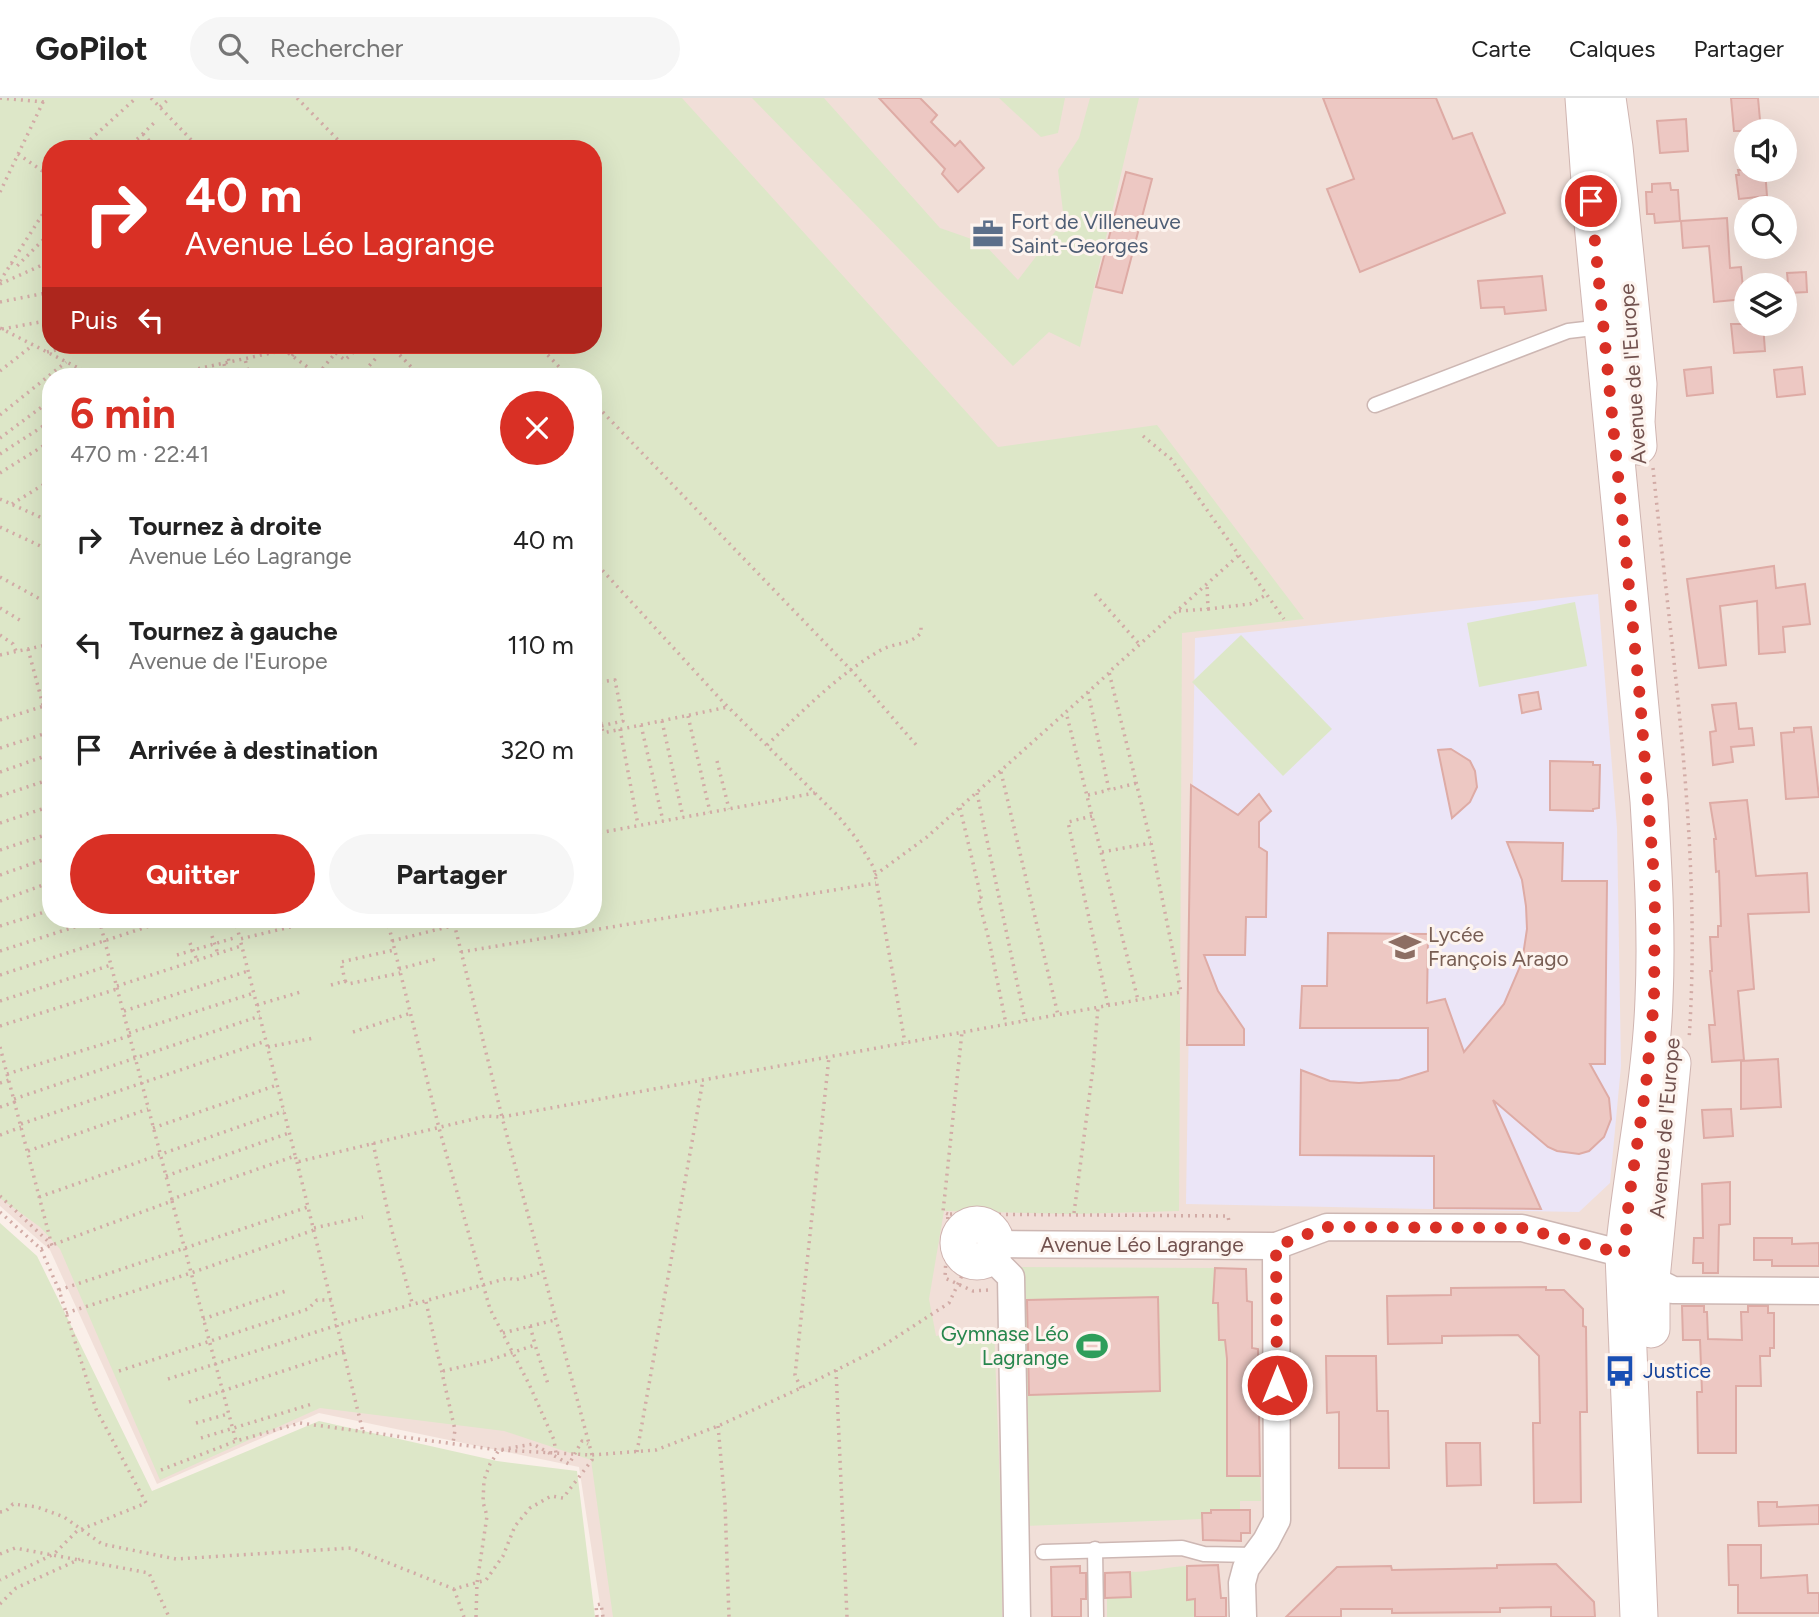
<!DOCTYPE html>
<html lang="fr">
<head>
<meta charset="utf-8">
<style>
	:root { --surface:#fff; --page:#f6f6f6; --text:#222; --muted:#767676; --line:#e0e0e0; --accent:#d93025 }
	body { margin:0; font-family:Figtree,sans-serif; background:var(--page); color:var(--text); height:100vh; display:flex; flex-direction:column; font-size:26px; white-space:nowrap }
	* { box-sizing:border-box; margin:0 }
	p { font-size:23px; color:var(--muted) }
	.icon { flex:none; width:38px; height:38px; fill:none; stroke:currentColor; stroke-width:2; stroke-linecap:round; stroke-linejoin:round }
	.map { position:relative; flex:1; overflow:hidden }
	.sheet { position:absolute; left:42px; top:270px; width:560px; height:560px; display:flex; flex-direction:column; background:var(--surface); border-radius:28px; box-shadow:0 7px 28px #0002 }
	.sheet>* { flex:none }
	.top-card { position:absolute; left:42px; top:42px; width:560px; height:214px; border-radius:28px; box-shadow:0 7px 28px #0002; background:#d93025; color:#fff; overflow:hidden }
	.buttons { position:absolute; left:1734px; top:21px; display:grid; gap:14px }
	.buttons a { display:grid; place-items:center; width:63px; height:63px; border-radius:50%; background:var(--surface); box-shadow:0 7px 28px #0002; font-size:35px }
	.pin { position:absolute; display:grid; place-items:center; width:60px; height:60px; color:#fff; margin:-30px; border:4px solid #fff; border-radius:50%; box-shadow:0 2px 7px #0007 }
	.me { position:absolute; width:77px; margin:-38px; rotate:0deg; stroke-linejoin:round; filter:drop-shadow(0 0 5px #0008) }
	.turn { display:flex; align-items:center; gap:24px; height:147px; padding:0 28px; font-size:32px }
	.turn .icon { width:91px; height:91px; stroke-width:2.5 }
	.turn b { display:block; font-size:49px; line-height:60px }
	.then { display:flex; align-items:center; height:66px; padding:0 28px; background:#0003; gap:14px; font-size:26px }
	.round { display:grid; place-items:center; flex:none; width:74px; height:74px; border-radius:37px; background:var(--page) }
	.headline { display:flex; align-items:center; justify-content:space-between; height:119px; padding:0 28px }
	h1 { font-size:42px; font-weight:700; line-height:52px; color:var(--accent) }
	.action { display:flex; gap:14px; margin-top:auto; padding:14px 28px }
	.action a { flex:1; height:80px; border-radius:42px; background:var(--accent); color:#fff; font-size:28px; font-weight:700; line-height:80px; text-align:center }
	.action a+a { background:var(--page); color:var(--text) }
	ul { padding:0; list-style:none }
	li { display:flex; align-items:center; gap:21px; height:105px; padding:0 28px }
	li div { flex:1 }
	li b { display:block; font-size:26px }
	li em { font-style:normal }
	header { display:flex; align-items:center; gap:42px; box-sizing:border-box; height:98px; padding:0 35px; background:var(--surface); border-bottom:2px solid var(--line) }
	header strong { font-size:33px }
	nav { display:flex; gap:38px; margin-inline-start:auto; font-size:24px }
	.search { width:490px; height:63px; background:var(--page); display:flex; align-items:center; gap:18px; box-sizing:border-box; padding:0 24px; border-radius:38px; color:var(--muted); font-size:26px }
	.map>svg:first-child { display:block }
	.residential { fill:#f1dfd8; fill-rule:evenodd }
	.education { fill:#ebe5f7 }
	.green { fill:#dde7c8; fill-rule:evenodd }
	.building { fill:#edc8c3; stroke:#deaba5; stroke-width:2 }
	.lines { fill:none; stroke-linecap:round; stroke-linejoin:round }
	.lane-casing { stroke:#cdb7b3; stroke-width:17 }
	.street-casing { stroke:#cdb7b3; stroke-width:29 }
	.secondary-casing { stroke:#d0b5b1; stroke-width:39 }
	.path { stroke:#d2aba6; stroke-width:3.5; stroke-dasharray:2 5; stroke-linecap:butt }
	.lane { stroke:#fff; stroke-width:14 }
	.street { stroke:#fff; stroke-width:26 }
	.secondary { stroke:#fff; stroke-width:37 }
	.route { stroke:#d93025; stroke-width:12; stroke-dasharray:0 21.6 }
	.labels { text-anchor:middle; stroke-width:6; stroke-linejoin:round; paint-order:stroke }
	.service-label { font-size:21px; fill:#4e5e75; stroke:#fdf4ef; text-anchor:start }
	.street-label { font-size:21px; fill:#72524f; stroke:#fdf4ef }
	.education-label { font-size:21px; fill:#785e54; stroke:#fdf4ef; text-anchor:start }
	.leisure-label { font-size:21px; fill:#27864d; stroke:#fdf4ef; text-anchor:end }
	.transit-label { font-size:21px; fill:#164399; stroke:#fdf4ef; text-anchor:start }
</style>
</head>
<body>
<header>
<strong>GoPilot</strong>
<div class="search"><svg class="icon" aria-label="search" viewBox="0 0 24 24"><circle cx="10" cy="10" r="6"/><path d="M15 15l6 6"/></svg>Rechercher</div>
<nav><a>Carte</a><a>Calques</a><a>Partager</a></nav>
</header>
<div class="map">
<svg width="1819" height="1519" viewBox="0 0 1819 1519">
	<rect width="100%" height="100%" fill="#faefe9"/>
	<path class="residential" d="M0,0H1819V1519H602L579,1369L319,1315L157,1386L50,1152L0,1108ZM1746,33H1785V72H1746ZM51,51H593V247H51ZM1746,110H1785V149H1746ZM1746,187H1785V226H1746ZM51,278H593V821H51Z"/>
	<polygon class="education" points="1598,496 1617,730 1621,968 1610,1085 1579,1114 1186,1106 1195,540"/>
	<g class="green">
		<path d="M0,0H682L998,349L1157,327L1304,521L1182,535L1179,1113L1074,1116L944,1113L929,1201L936,1238L994,1229L1002,1442V1519H613L591,1362L504,1333L320,1310L160,1382L60,1151L40,1129L0,1100ZM51,51H593V247H51ZM593,278V821H51V278Z"/>
		<polygon points="752,0 824,0 940,130 983,145 1018,182 1064,122 1058,72 1079,40 1090,0 1139,0 1080,249 1049,234 1013,268"/>
		<polygon points="999,0 1065,0 1058,35 1041,39"/>
		<polygon points="1575,504 1587,568 1479,589 1467,525"/>
		<polygon points="1241,537 1332,631 1283,678 1192,584"/>
		<polygon points="0,1125 37,1158 152,1393 319,1323 497,1363 577,1373 595,1519 0,1519"/>
		<polygon points="1019,1169 1215,1170 1213,1205 1221,1205 1219,1242 1252,1242 1252,1250 1225,1251 1228,1288 1226,1289 1226,1298 1259,1298 1259,1306 1229,1307 1229,1321 1227,1322 1228,1378 1260,1378 1261,1403 1240,1403 1240,1412 1212,1412 1211,1415 1202,1415 1202,1421 1025,1428"/>
		<path d="M1187,1468L1188,1502H1195V1519H1107V1500L1130,1499V1474C1150,1474 1167,1469 1187,1468Z"/>
	</g>
	<g class="building">
		<polygon points="879,0 920,0 937,17 931,24 955,48 960,43 984,70 958,94 942,76 945,71"/>
		<polygon points="1323,0 1436,0 1453,41 1472,35 1505,115 1360,174 1327,91 1354,81"/>
		<polygon points="1731,0 1758,0 1761,33 1734,33"/>
		<polygon points="1686,21 1688,53 1660,55 1657,23"/>
		<polygon points="1738,72 1765,72 1767,98 1739,101 1736,77 1739,77"/>
		<polygon points="1126,74 1152,81 1122,195 1096,189"/>
		<polygon points="1670,85 1671,92 1678,92 1680,123 1655,125 1654,116 1647,116 1646,94 1652,94 1652,86"/>
		<polygon points="1727,120 1730,170 1741,169 1744,201 1714,204 1709,148 1683,150 1681,123"/>
		<polygon points="1806,174 1807,194 1789,195 1787,175"/>
		<polygon points="1542,178 1546,212 1505,216 1504,209 1481,210 1478,183"/>
		<polygon points="1731,226 1763,226 1765,253 1734,255"/>
		<polygon points="1711,269 1713,295 1687,298 1684,272"/>
		<polygon points="1802,269 1805,296 1777,299 1774,272"/>
		<polygon points="1774,468 1776,490 1805,486 1810,526 1783,529 1785,554 1759,556 1757,503 1720,508 1726,567 1699,570 1687,481"/>
		<polygon points="1538,594 1541,611 1522,615 1519,597"/>
		<polygon points="1736,605 1739,631 1752,630 1754,647 1731,649 1733,664 1713,667 1710,634 1716,633 1712,607"/>
		<polygon points="1811,629 1819,699 1786,701 1781,635 1794,634 1794,630"/>
		<polygon points="1451,651 1470,663 1475,673 1477,689 1470,704 1452,720 1438,652"/>
		<polygon points="1550,663 1593,664 1593,667 1600,667 1599,710 1593,711 1593,713 1550,712"/>
		<polygon points="1191,687 1238,717 1259,696 1271,713 1259,724 1259,749 1267,754 1266,819 1246,819 1245,857 1204,857 1218,893 1244,931 1244,947 1187,947"/>
		<polygon points="1747,702 1756,778 1807,775 1809,814 1748,816 1754,891 1738,893 1744,962 1712,964 1709,927 1715,927 1710,873 1712,873 1710,839 1718,839 1718,828 1721,828 1719,773 1716,774 1714,741 1716,741 1710,705"/>
		<polygon points="1507,744 1563,745 1562,783 1607,783 1605,966 1590,966 1609,1000 1611,1021 1604,1039 1589,1053 1579,1056 1557,1053 1548,1049 1493,1002 1541,1111 1434,1110 1434,1058 1300,1057 1301,972 1330,983 1359,985 1399,982 1428,973 1428,930 1300,930 1302,888 1327,888 1328,835 1428,836 1427,905 1445,901 1464,954 1504,906 1522,864 1527,831 1526,808 1522,782"/>
		<polygon points="1778,961 1781,1009 1741,1011 1741,963"/>
		<polygon points="1731,1011 1733,1038 1704,1040 1702,1012"/>
		<polygon points="1730,1084 1730,1126 1719,1127 1718,1175 1703,1175 1703,1165 1693,1165 1694,1140 1703,1140 1702,1086"/>
		<polygon points="1754,1140 1792,1140 1792,1146 1819,1145 1819,1168 1772,1168 1772,1162 1754,1162"/>
		<polygon points="1215,1170 1246,1171 1247,1203 1252,1204 1252,1250 1258,1251 1260,1378 1227,1378 1227,1261 1225,1242 1219,1242 1218,1205 1213,1205"/>
		<polygon points="1546,1189 1546,1192 1564,1192 1583,1211 1583,1228 1586,1229 1587,1314 1580,1314 1581,1404 1534,1405 1533,1325 1540,1325 1539,1258 1518,1237 1442,1238 1442,1245 1388,1246 1387,1198 1451,1197 1451,1190"/>
		<polygon points="1158,1199 1160,1293 1029,1297 1027,1202"/>
		<polygon points="1682,1208 1704,1208 1704,1214 1707,1214 1708,1241 1742,1242 1741,1214 1748,1214 1748,1208 1768,1208 1768,1215 1774,1215 1774,1250 1770,1250 1770,1258 1760,1258 1761,1288 1736,1288 1736,1355 1698,1355 1697,1294 1702,1294 1700,1242 1683,1242"/>
		<polygon points="1326,1258 1376,1258 1377,1313 1388,1313 1389,1370 1339,1370 1339,1314 1327,1315"/>
		<polygon points="1446,1345 1480,1345 1481,1387 1447,1388"/>
		<polygon points="1758,1404 1777,1404 1777,1409 1819,1407 1819,1426 1759,1428"/>
		<polygon points="1211,1412 1250,1412 1250,1435 1241,1435 1241,1443 1203,1442 1202,1415 1211,1415"/>
		<polygon points="1728,1447 1761,1447 1761,1480 1807,1477 1808,1495 1819,1495 1819,1515 1738,1515 1738,1487 1729,1487"/>
		<polygon points="1556,1466 1594,1504 1595,1519 1551,1519 1551,1509 1500,1510 1500,1514 1392,1515 1392,1511 1341,1511 1341,1519 1286,1519 1337,1469 1391,1468 1392,1472 1449,1471 1497,1470 1497,1467"/>
		<polygon points="1218,1467 1221,1500 1226,1500 1226,1519 1195,1519 1195,1501 1187,1502 1187,1468"/>
		<polygon points="1080,1468 1080,1475 1086,1475 1086,1501 1081,1501 1081,1519 1052,1519 1051,1469"/>
		<polygon points="1130,1474 1131,1499 1105,1500 1105,1475"/>
	</g>
	<g class="lines">
		<defs>
			<g id="lane">
				<polyline points="1375,307 1568,233 1602,229"/>
				<polyline points="1095,1451 1096,1519"/>
				<polyline points="1043,1454 1182,1450 1204,1456 1254,1457"/>
			</g>
			<g id="street">
				<polyline points="995,1146 1276,1148 1327,1129 1522,1130 1624,1156 1651,1181 1673,1192 1819,1193"/>
				<polyline points="990,1158 1011,1179 1017,1519"/>
				<polyline points="1243,1519 1242,1485 1246,1470 1266,1443 1277,1422 1276,1148"/>
			</g>
			<g id="secondary">
				<path d="M1584,0L1593,125L1649,703C1653,769 1657,835 1654,901C1651,987 1632,1071 1624,1156L1639,1519"/>
				<polyline points="1607,0 1614,49 1638,286 1636,324 1638,348"/>
				<circle cx="977" cy="1145" r="18"/>
				<polyline points="1651,1231 1651,1181 1672,965"/>
			</g>
		</defs>
		<use href="#lane" class="lane-casing"/>
		<use href="#street" class="street-casing"/>
		<use href="#secondary" class="secondary-casing"/>
		<g class="path">
			<polyline points="0,0 44,4"/>
			<polyline points="151,0 200,51"/>
			<polyline points="297,0 347,51"/>
			<polyline points="160,9 170,0"/>
			<polyline points="143,36 157,51"/>
			<polyline points="80,51 136,0"/>
			<polyline points="127,51 157,22"/>
			<polyline points="18,56 51,79"/>
			<polyline points="0,94 45,0"/>
			<polyline points="11,165 17,168 51,134"/>
			<polyline points="0,183 51,103"/>
			<polyline points="0,186 51,163"/>
			<polyline points="0,204 51,194"/>
			<polyline points="0,230 94,278"/>
			<polyline points="2,231 51,222"/>
			<polyline points="226,247 229,264"/>
			<polyline points="277,247 320,278"/>
			<polyline points="390,247 420,278"/>
			<polyline points="538,247 568,278"/>
			<polyline points="47,254 78,247"/>
			<polyline points="336,255 345,262 361,247"/>
			<polyline points="292,258 301,247"/>
			<polyline points="224,266 227,278"/>
			<polyline points="0,273 33,247"/>
			<polyline points="318,276 342,247"/>
			<polyline points="164,278 285,252"/>
			<polyline points="229,278 248,273 245,261"/>
			<polyline points="293,278 311,272"/>
			<polyline points="360,278 376,260"/>
			<polyline points="593,304 852,573 918,649"/>
			<polyline points="0,317 66,264"/>
			<polyline points="1143,338 1171,361 1284,521"/>
			<polyline points="0,340 51,302"/>
			<polyline points="0,356 51,323"/>
			<path d="M1653,370C1672,560 1702,751 1689,942"/>
			<polyline points="0,375 51,343"/>
			<polyline points="0,401 51,424"/>
			<polyline points="12,406 51,382"/>
			<polyline points="0,429 51,453"/>
			<polyline points="593,462 723,604 838,718 856,740 874,770 905,945"/>
			<polyline points="0,479 51,507"/>
			<polyline points="1095,496 1140,547"/>
			<polyline points="0,510 23,524"/>
			<polyline points="1208,511 1250,506 1266,497"/>
			<polyline points="1179,513 1208,511 1207,487"/>
			<polyline points="0,537 13,546 16,553"/>
			<polyline points="28,551 51,637"/>
			<polyline points="0,557 51,546"/>
			<polyline points="1109,575 1066,614 1138,902"/>
			<polyline points="593,585 615,582 623,623 601,628"/>
			<polyline points="593,590 603,635"/>
			<polyline points="1088,594 1109,692 1137,685"/>
			<polyline points="43,603 51,601"/>
			<polyline points="688,618 710,714"/>
			<polyline points="0,622 44,608"/>
			<polyline points="662,623 683,719"/>
			<polyline points="641,627 663,723"/>
			<polyline points="620,631 638,727"/>
			<polyline points="593,637 728,609"/>
			<path d="M767,647C802,614 838,576 881,552C896,544 908,548 921,535V529"/>
			<polyline points="0,650 50,634"/>
			<polyline points="717,663 729,711"/>
			<polyline points="0,674 51,656"/>
			<polyline points="1001,674 1058,917"/>
			<polyline points="977,695 1025,922"/>
			<polyline points="1088,697 1109,692"/>
			<polyline points="0,698 51,681"/>
			<polyline points="960,710 981,799 978,800 989,842 1006,926"/>
			<polyline points="1092,718 1068,724 1108,907"/>
			<polyline points="0,725 51,708"/>
			<polyline points="593,736 815,695"/>
			<polyline points="0,752 51,735"/>
			<polyline points="1102,754 1151,745"/>
			<polyline points="0,777 51,759"/>
			<polyline points="875,777 927,739 1066,614"/>
			<polyline points="0,803 51,784"/>
			<polyline points="235,821 240,841"/>
			<polyline points="387,821 439,1030 490,1211 529,1286 554,1342 556,1355"/>
			<polyline points="0,828 51,812"/>
			<polyline points="212,838 218,856"/>
			<polyline points="392,843 455,827"/>
			<polyline points="190,845 197,862"/>
			<polyline points="0,853 99,821 172,1101"/>
			<polyline points="461,854 876,785"/>
			<polyline points="177,857 234,840"/>
			<polyline points="399,871 436,861"/>
			<polyline points="0,877 171,821"/>
			<polyline points="345,883 348,886 400,875"/>
			<polyline points="331,887 345,883 341,864 394,852"/>
			<polyline points="117,888 241,848"/>
			<polyline points="0,903 111,867"/>
			<polyline points="257,907 304,893"/>
			<polyline points="124,913 248,873"/>
			<polyline points="0,928 117,891"/>
			<polyline points="353,934 411,915"/>
			<polyline points="129,935 254,895"/>
			<polyline points="0,949 52,1148"/>
			<polyline points="268,949 314,940"/>
			<polyline points="7,976 129,938"/>
			<polyline points="0,985 9,982"/>
			<polyline points="14,1001 260,918"/>
			<polyline points="0,1009 15,1004"/>
			<polyline points="21,1026 266,943"/>
			<polyline points="153,1030 277,987"/>
			<polyline points="0,1037 21,1029"/>
			<polyline points="373,1045 392,1133 413,1208"/>
			<polyline points="28,1053 148,1011"/>
			<polyline points="295,1057 240,841 311,824 310,821"/>
			<polyline points="297,1064 363,1334"/>
			<polyline points="166,1078 289,1035"/>
			<polyline points="0,1098 52,1147"/>
			<polyline points="39,1099 284,1013"/>
			<polyline points="172,1103 236,1343"/>
			<polyline points="0,1114 41,1151 59,1192 96,1311 146,1405 77,1433 54,1456 0,1482"/>
			<polyline points="1074,1115 1093,970 1098,909"/>
			<polyline points="948,1116 943,1114 962,934"/>
			<polyline points="314,1130 363,1119"/>
			<polyline points="41,1151 172,1103 172,1101 295,1058 297,1064 486,1018 502,1019 453,821"/>
			<polyline points="59,1192 308,1109"/>
			<polyline points="988,1192 973,1193 945,1180 948,1116 1228,1118 1229,1124"/>
			<polyline points="426,1204 455,1332 453,1345"/>
			<polyline points="66,1215 191,1175 314,1132"/>
			<polyline points="203,1221 286,1193"/>
			<polyline points="530,1228 535,1246"/>
			<polyline points="503,1235 555,1222"/>
			<polyline points="836,1272 847,1519"/>
			<polyline points="119,1273 308,1211 317,1202 332,1202"/>
			<polyline points="443,1273 487,1263 535,1247 548,1286"/>
			<polyline points="168,1281 338,1227 508,1180 515,1182 543,1174"/>
			<polyline points="801,1290 795,1277 829,959"/>
			<polyline points="189,1304 344,1253"/>
			<polyline points="196,1325 228,1316"/>
			<polyline points="718,1328 725,1406 729,1519"/>
			<polyline points="201,1340 312,1306"/>
			<polyline points="637,1354 703,982"/>
			<polyline points="592,1357 502,1019 1181,894 1151,745 1109,574 1239,457"/>
			<polyline points="161,1372 236,1343 300,1325 499,1352 592,1357 656,1352 718,1328 801,1290 878,1251 949,1205 967,1167"/>
			<polyline points="0,1414 6,1413 13,1406 37,1409 64,1419 102,1446 176,1461 351,1450 454,1491 486,1482 503,1458 515,1428 530,1410 551,1398 563,1400 592,1362 592,1355"/>
			<polyline points="0,1456 15,1450 149,1475 169,1519"/>
			<polyline points="454,1491 464,1519"/>
			<polyline points="0,1506 16,1490 80,1461"/>
			<polyline points="476,1519 477,1485 487,1418 483,1404 484,1382 490,1366 499,1352 533,1346 569,1366 582,1343 588,1346"/>
			<polyline points="597,1519 596,1507 601,1506 603,1519"/>
		</g>
		<use href="#lane" class="lane"/>
		<use href="#street" class="street"/>
		<use href="#secondary" class="secondary"/>
	</g>
	<g class="lines">
		<polyline class="route" points="1277,1287 1276,1148 1326,1129 1522,1130 1624,1156 1629,1101 1646,987 1654,902 1655,792 1640,601 1591,103"/>
	</g>
	<defs>
		<symbol id="office-bare" viewBox="-9 -9 18 18"><path d="M-6-3h4V-5.5h4V-3h4V5H-6ZM-1-4.5V-3h2v-1.5ZM-6 0V1H6V0Z" fill="#5c6f8a" stroke="#fdf4ef" stroke-width="2.5" paint-order="stroke"/></symbol>
		<symbol id="school-bare" viewBox="-9 -9 18 18"><path d="M0-5L7-2L0 1L-7-2ZM-4 1L0 2.5L4 1V4Q0 6-4 4Z" fill="#8d6e63" stroke="#fdf4ef" stroke-width="2.5" paint-order="stroke"/></symbol>
		<symbol id="stadium-bare" viewBox="-9 -9 18 18"><path d="M0-5a6.5 5 0 1 0 0 10a6.5 5 0 1 0 0-10ZM-3.5-1.8h7v3.6h-7Z" fill="#2e9e5b" stroke="#fdf4ef" stroke-width="2.5" paint-order="stroke"/></symbol>
		<symbol id="bus-bare" viewBox="-9 -9 18 18"><path d="M-5-6H5V4H4V6H2V4H-2V6H-4V4H-5ZM-3.5-4V0h7V-4ZM-3.5 1.2v1.5H-2V1.2ZM2 1.2v1.5H3.5V1.2Z" fill="#1a4fb4" stroke="#fdf4ef" stroke-width="2.5" paint-order="stroke"/></symbol>
	</defs>
	<g fill-rule="evenodd">
		<use href="#office-bare" x="966" y="114" width="44" height="44"/>
		<use href="#school-bare" x="1383" y="827" width="44" height="44"/>
		<use href="#stadium-bare" x="1070" y="1226" width="44" height="44"/>
		<use href="#bus-bare" x="1598" y="1251" width="44" height="44"/>
	</g>
	<g class="labels">
		<g class="service-label">
			<text x="1011" y="131">Fort de Villeneuve<tspan x="1011" dy="24">Saint-Georges</tspan></text>
		</g>
		<g class="street-label">
			<text transform="translate(1633 276) rotate(-94)" y="7">Avenue de l'Europe</text>
			<text transform="translate(1665 1030) rotate(-85)" y="7">Avenue de l'Europe</text>
			<text x="1142" y="1154">Avenue Léo Lagrange</text>
		</g>
		<g class="education-label">
			<text x="1428" y="844">Lycée<tspan x="1428" dy="24">François Arago</tspan></text>
		</g>
		<g class="leisure-label">
			<text x="1069" y="1243">Gymnase Léo<tspan x="1069" dy="24">Lagrange</tspan></text>
		</g>
		<g class="transit-label">
			<text x="1643" y="1280">Justice</text>
		</g>
	</g>
</svg>
<div class="buttons">
<a><svg class="icon" aria-label="sound" viewBox="0 0 24 24"><path d="M4 9h4l5-4v14l-5-4H4zM17 9q2 3 0 6"/></svg></a>
<a><svg class="icon" aria-label="search" viewBox="0 0 24 24"><circle cx="10" cy="10" r="6"/><path d="M15 15l6 6"/></svg></a>
<a><svg class="icon" aria-label="layers" viewBox="0 0 24 24"><path d="M12 4l9 5-9 5-9-5zM3 14l9 5 9-5"/></svg></a>
</div>
<div class="pin" style="left:1591px;top:103px;background:#d93025"><svg class="icon" aria-label="arrive" viewBox="0 0 24 24"><path d="M6 21V4h12l-3 4 3 4H6"/></svg></div>
<svg class="me" style="left:1277px;top:1287px" viewBox="-20 -20 40 40"><circle r="17" fill="#d93025" stroke="#fff" stroke-width="3"/><path d="M0-11L8 9 0 5-8 9z" fill="#fff"/></svg>
<div class="top-card">
<div class="turn"><svg class="icon" aria-label="right" viewBox="0 0 24 24"><path d="M7 20v-9h11M14 6l5 5-5 5"/></svg><div><b>40 m</b>Avenue Léo Lagrange</div></div>
<div class="then">Puis<svg class="icon" aria-label="left" viewBox="0 0 24 24"><path d="M17 20v-9H6M10 6l-5 5 5 5"/></svg></div>
</div>
<section class="sheet">
<div class="headline"><div><h1>6 min</h1><p>470 m · 22:41</p></div><a class="round" style="background:#d93025;color:#fff"><svg class="icon" aria-label="close" viewBox="0 0 24 24"><path d="M6 6l12 12M18 6L6 18"/></svg></a></div>
<ul>
<li><svg class="icon" aria-label="right" viewBox="0 0 24 24"><path d="M7 20v-9h11M14 6l5 5-5 5"/></svg><div><b>Tournez à droite</b><p>Avenue Léo Lagrange</p></div><em>40 m</em></li>
<li><svg class="icon" aria-label="left" viewBox="0 0 24 24"><path d="M17 20v-9H6M10 6l-5 5 5 5"/></svg><div><b>Tournez à gauche</b><p>Avenue de l'Europe</p></div><em>110 m</em></li>
<li><svg class="icon" aria-label="arrive" viewBox="0 0 24 24"><path d="M6 21V4h12l-3 4 3 4H6"/></svg><div><b>Arrivée à destination</b></div><em>320 m</em></li>
</ul>
<div class="action"><a>Quitter</a><a>Partager</a></div>
</section>
</div>
</body>
</html>
